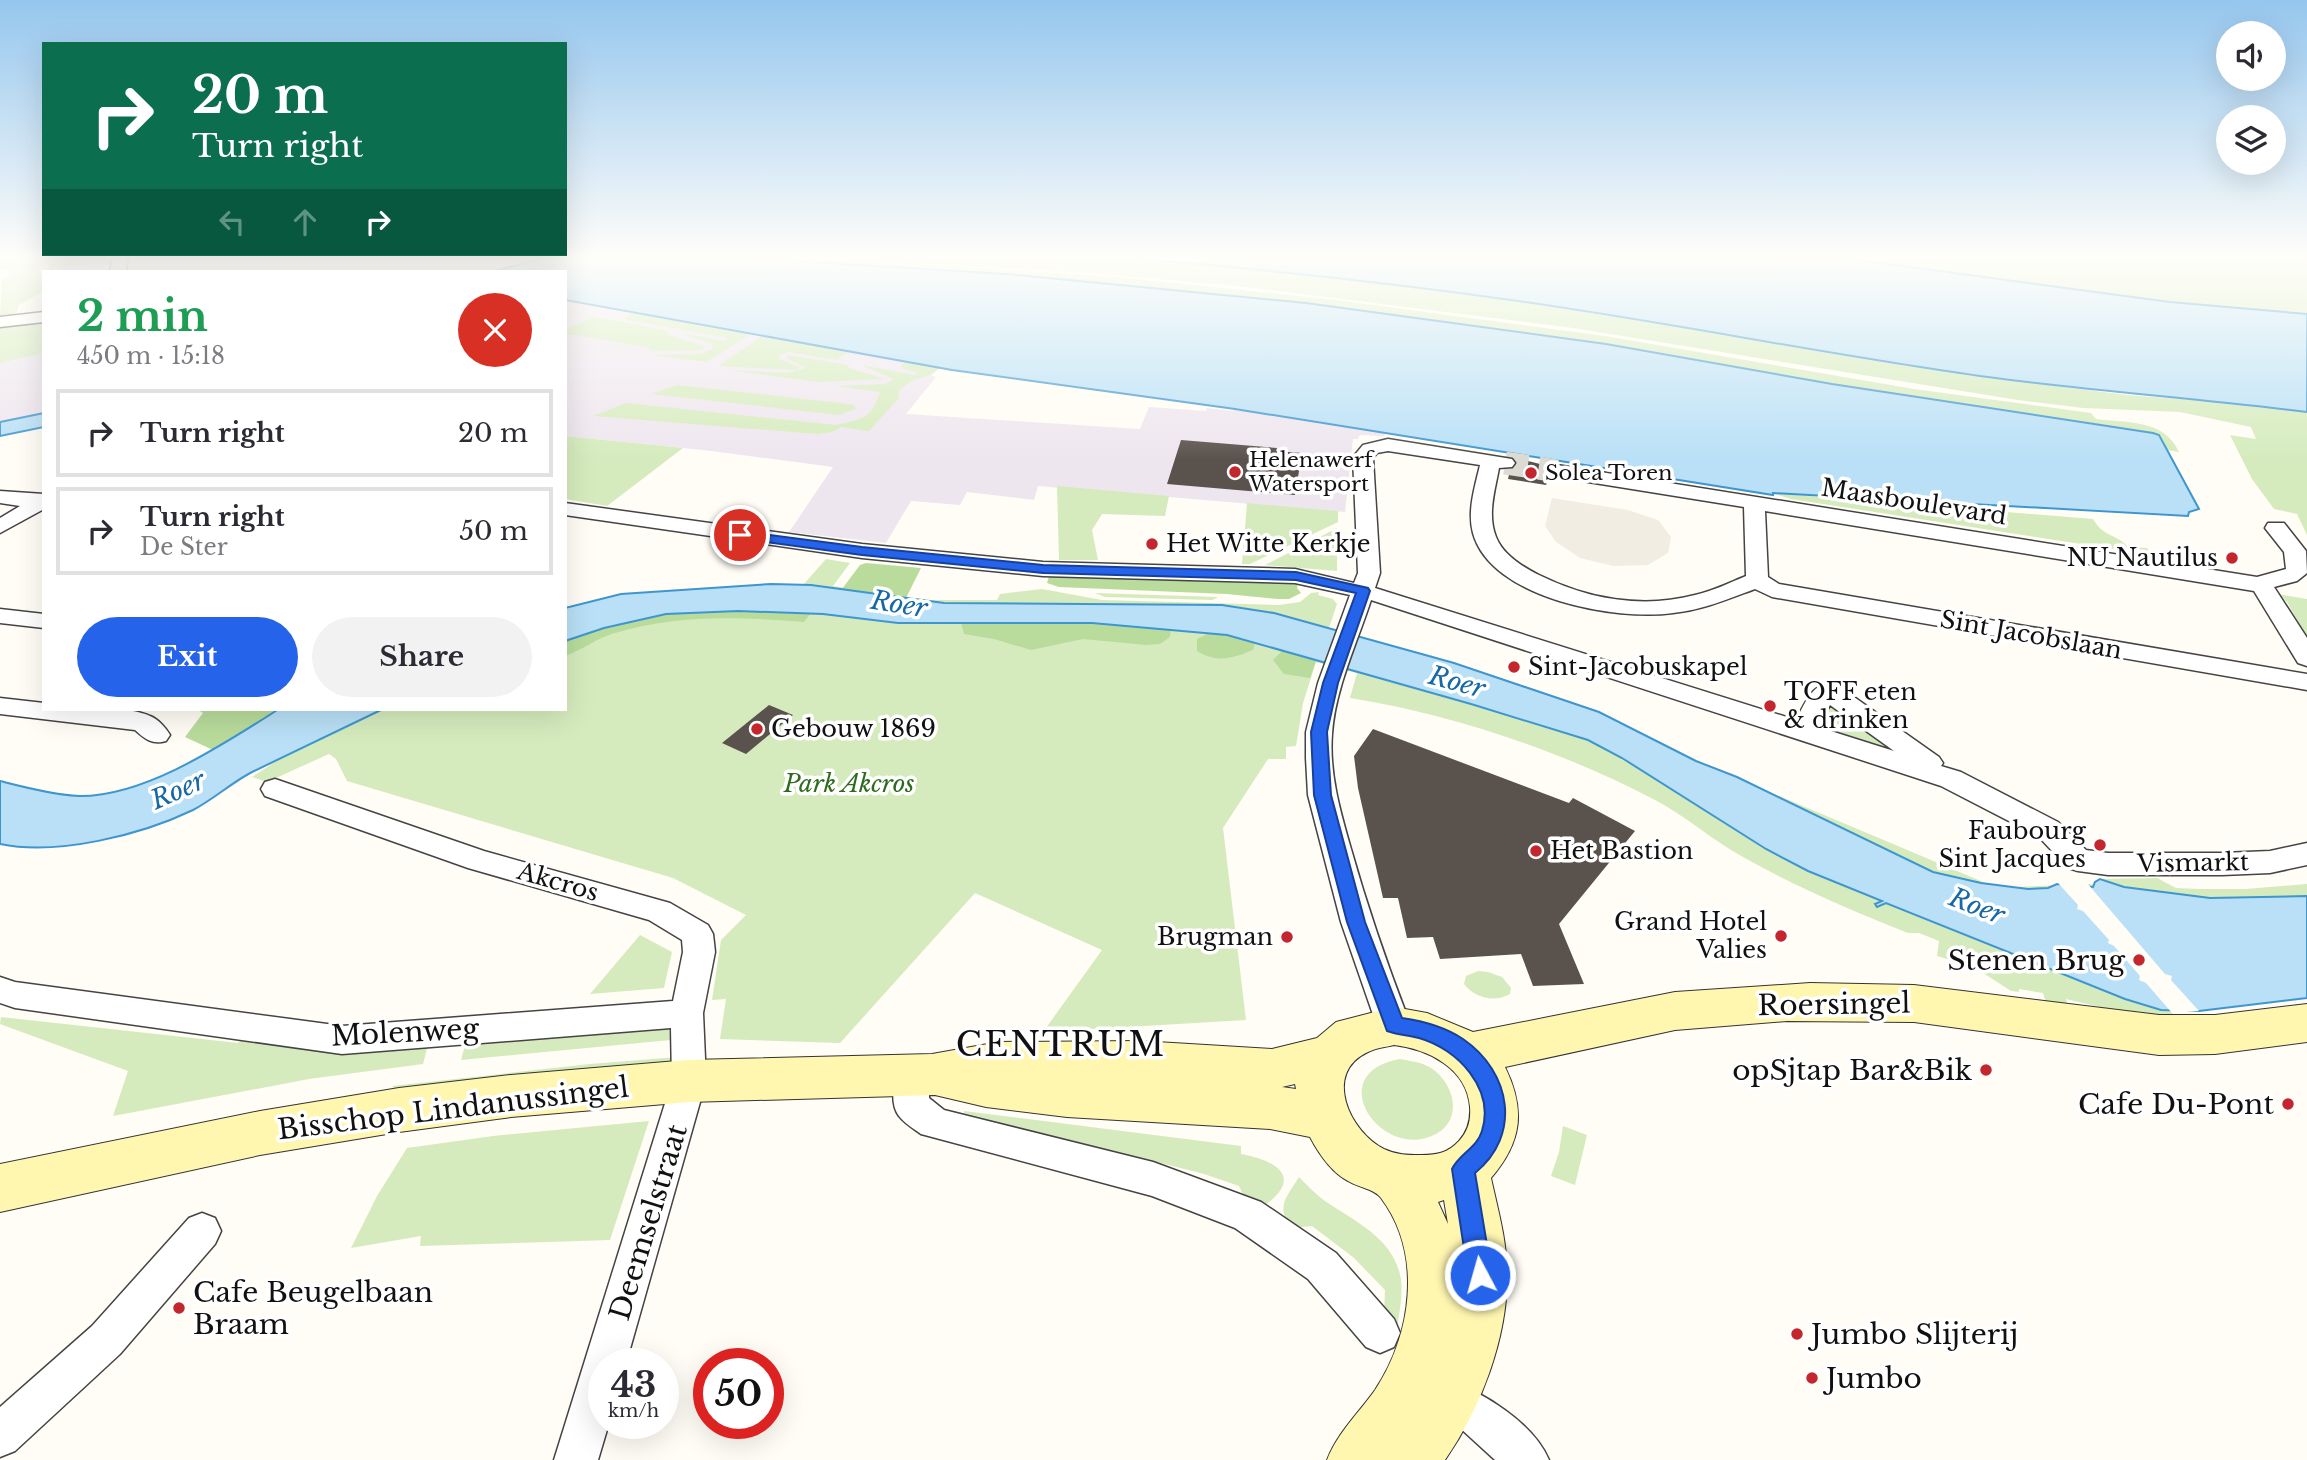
<!DOCTYPE html>
<html lang="en">
<head>
<meta charset="utf-8">
<style>
	:root { --surface:#fff; --page:#f2f2f3; --text:#2b2b33; --muted:#7c7c81; --line:#e1e1e2; --accent:#2563eb }
	body { margin:0; font-family:"Libre Baskerville",serif; background:var(--page); color:var(--text); height:100vh; display:flex; flex-direction:column; font-size:26px; white-space:nowrap }
	* { box-sizing:border-box; margin:0 }
	p { font-size:23px; color:var(--muted) }
	.icon { flex:none; width:38px; height:38px; fill:none; stroke:currentColor; stroke-width:2; stroke-linecap:round; stroke-linejoin:round }
	.map { position:relative; flex:1; overflow:hidden }
	.side { position:absolute; left:42px; top:270px; width:525px; height:441px; display:flex; flex-direction:column; background:var(--surface); border-radius:0px; box-shadow:0 7px 28px #0002 }
	.side>* { flex:none }
	.top-card { position:absolute; left:42px; top:42px; width:525px; height:214px; border-radius:0px; box-shadow:0 7px 28px #0002; background:#0b6e4f; color:#fff; overflow:hidden }
	.tools { position:absolute; left:2216px; top:21px; display:grid; gap:14px }
	.tools a { display:grid; place-items:center; width:70px; height:70px; border-radius:50%; background:var(--surface); box-shadow:0 7px 28px #0002; font-size:35px }
	.speed { position:absolute; left:588px; top:1348px; display:flex; gap:14px; font-size:35px; font-weight:700; text-align:center }
	.speed>* { display:grid; place-content:center; width:91px; height:91px; border-radius:50%; background:var(--surface); box-shadow:0 7px 28px #0002; line-height:1 }
	.speed small { font-size:18px; font-weight:400 }
	.speed .limit { border:10px solid #d22; background:#fff; color:#111 }
	.pin { position:absolute; display:grid; place-items:center; width:60px; height:60px; color:#fff; margin:-30px; border:4px solid #fff; border-radius:50%; box-shadow:0 2px 7px #0007 }
	.me { position:absolute; width:77px; margin:-38px; rotate:354deg; stroke-linejoin:round; filter:drop-shadow(0 0 5px #0008) }
	.turn { display:flex; align-items:center; gap:24px; height:147px; padding:0 35px; font-size:32px }
	.turn .icon { width:91px; height:91px; stroke-width:2.5 }
	.turn b { display:block; font-size:49px; line-height:60px }
	.lanes { display:flex; align-items:center; height:66px; padding:0 35px; background:#0003; justify-content:center; gap:35px; direction:ltr }
	.lanes .off { opacity:.35 }
	.round { display:grid; place-items:center; flex:none; width:74px; height:74px; border-radius:37px; background:var(--page) }
	.summary { display:flex; align-items:center; justify-content:space-between; height:119px; padding:0 35px }
	h1 { font-size:42px; font-weight:800; line-height:52px; color:#1e9e55 }
	.action { display:flex; gap:14px; margin-top:auto; padding:14px 35px }
	.action a { flex:1; height:80px; border-radius:42px; background:var(--accent); color:#fff; font-size:28px; font-weight:800; line-height:80px; text-align:center }
	.action a+a { background:var(--page); color:var(--text) }
	ul { padding:0; list-style:none }
	li { display:flex; align-items:center; gap:21px; height:88px; margin:0 14px 10px; padding:0 21px; border:4px solid var(--line); border-radius:0px }
	li div { flex:1 }
	li b { display:block; font-size:26px }
	li em { font-style:normal }
	.map>svg:first-child { display:block }
	.industrial { fill:#eee6ef }
	.green { fill:#d5ebbd }
	.forest { fill:#b9dc9c }
	.plaza { fill:#f1ede2 }
	.water { fill:#b9e0f7; stroke:#3f96cf; stroke-width:2 }
	.pier { fill:#fffdf5 }
	.building { fill:#5a524d }
	.lines { fill:none; stroke-linecap:round; stroke-linejoin:round }
	.street-tunnel { stroke:#dbdad3; stroke-width:23; stroke-dasharray:23 11; stroke-linecap:butt }
	.street-casing { stroke:#444; stroke-width:3 }
	.secondary-casing { stroke:#333; stroke-width:2 }
	.street { fill:#fff; fill-rule:evenodd }
	.secondary { fill:#fff6b0; fill-rule:evenodd }
	.route { fill:#2563eb; stroke:#184099; stroke-width:2 }
	.poi-dot { fill:#c4262e; stroke:#fff; stroke-width:2.5 }
	.labels { text-anchor:middle; stroke-width:7; stroke-linejoin:round; paint-order:stroke }
	.far-poi-label { font-size:21px; fill:#111; stroke:#fff; text-anchor:start }
	.street-label { font-size:24px; fill:#111; stroke:#fff }
	.poi-label { font-size:24px; fill:#111; stroke:#fff; text-anchor:start }
	.park-label { font-size:24px; font-style:italic; fill:#2f6b1f; stroke:#fff }
	.water-label { font-size:26px; font-style:italic; fill:#1768a6; stroke:#fff }
	.near-poi-label { font-size:28px; fill:#111; stroke:#fff; text-anchor:end }
	.near-street-label { font-size:28px; fill:#111; stroke:#fff }
	.near-quarter-label { font-size:33px; letter-spacing:2px; fill:#111; stroke:#fff }
</style>
</head>
<body>
<div class="map">
<svg width="2307" height="1460" viewBox="0 0 2307 1460">
	<rect width="100%" height="100%" fill="#fffdf5"/>
	<g class="industrial">
		<polygon points="565,300 940,368 931,375 936,377 906,414 1140,429 1149,407 1206,411 1207,408 1233,411 1235,409 1385,433 1384,436 1360,435 1358,439 1353,439 1345,512 1038,486 1034,500 967,492 960,505 911,501 886,543 789,532 833,467 712,451 565,436"/>
		<polygon points="44,321 44,413 0,422 0,327"/>
	</g>
	<g class="green">
		<polygon points="0,256 62,256 39,268 44,291 19,305 15,316 0,318 2,280 11,275 4,269 0,270"/>
		<polygon points="67,256 116,256 114,264 53,266 55,271 48,271 47,265"/>
		<path d="M757,256H1105L1305,273L1543,305L1977,376L2127,395L2236,403L2307,412V535L2297,514L2274,509L2252,479L2230,435L2256,439L2251,427L2180,412L2083,408L2018,400L1573,328L1238,286L1093,273L827,258L1116,277L1336,300L1605,336L1914,389L2091,413L2096,419C2128,423 2164,419 2179,452L2167,450L2159,436L2153,433L1832,384L1606,344L1306,303L1007,274L766,258Z"/>
		<polygon points="1829,256 2307,256 2307,314 2170,302"/>
		<polygon points="633,313 750,335 706,362 654,355 701,354 712,349 712,344 679,333 726,341 728,338 623,319"/>
		<polygon points="595,317 668,331 667,334 706,347 701,350 650,351 650,348 575,335 565,336 565,329"/>
		<polygon points="44,321 44,353 0,363 0,327"/>
		<polygon points="761,337 848,352 837,360 789,352 779,355 779,359 800,367 796,370 718,366"/>
		<polygon points="788,355 848,365 849,368 885,379 819,382 728,370 787,373 806,368 786,358"/>
		<path d="M906,361L940,368C923,382 916,373 898,392L899,398L869,431L841,427L832,432L818,434L593,416L626,403L836,425C862,419 872,419 880,392L836,386L885,384L894,379L861,365L915,375L918,372L903,369L901,366Z"/>
		<polygon points="677,385 841,403 854,405 856,409 839,415 651,394"/>
		<polygon points="565,436 683,448 607,506 565,499"/>
		<polygon points="1057,486 1169,496 1165,516 1102,514 1092,530 1098,560 1059,560"/>
		<path d="M1772,493L2093,519C2104,538 2116,533 2128,547L2147,548L2152,555L1791,499Z"/>
		<polygon points="1247,503 1338,511 1338,522 1250,564 1242,564"/>
		<polygon points="1337,528 1337,571 1265,565"/>
		<path d="M826,559L850,563L833,586L929,600H997L1000,594L1042,589L1102,600L1279,605L1300,602L1311,593L1319,592L1318,595L1333,599L1337,604L1329,628L1593,711L1696,761L1988,884L2014,887L2090,884L2165,894L2113,885L2100,879L2157,878L2176,888L2199,889H2245L2307,884V995L2170,1011L2173,1014C2136,1018 2101,1007 2066,999L2069,1009L2047,1006L2043,993L2019,989V992L2011,991L1974,967L1937,956L1939,941L1919,933H1908C1848,909 1787,883 1731,850C1705,834 1682,814 1655,800C1564,752 1452,714 1350,698L1357,673L1316,662L1303,703L1296,746L1286,747V759H1268L1223,828L1246,1020L1043,1032L1102,950L975,893L840,1043L720,1039L726,999L712,1000L721,940L746,915L673,878L347,781L336,759L329,754L267,782L252,777L272,764C243,773 223,793 197,808C153,833 99,839 49,845L0,782L87,799L119,796L247,734L289,709H565V641L641,619L565,608L811,585H803Z"/>
		<polygon points="1095,593 1217,597 1217,598 1212,600 1105,597"/>
		<polygon points="2278,594 2307,599 2307,638 2287,602"/>
		<polygon points="1831,702 1913,758 1816,729"/>
		<polygon points="640,935 672,952 664,988 590,994"/>
		<path d="M1488,972L1502,977L1511,988L1510,994C1494,1003 1475,998 1464,984L1466,976L1478,971Z"/>
		<polygon points="1,1017 238,1043 245,1034 429,1041 423,1064 309,1079 113,1116 128,1071 0,1024"/>
		<polygon points="668,1026 671,1040 461,1060 467,1038"/>
		<polygon points="677,1057 675,1068 399,1092 392,1086 590,1064"/>
		<path d="M1400,1059C1411,1061 1421,1062 1431,1068C1454,1083 1464,1119 1436,1134C1382,1163 1320,1073 1400,1059Z"/>
		<path d="M964,1111L1241,1146V1154C1274,1160 1305,1176 1265,1205L1247,1203L1239,1186L1204,1174L964,1113Z"/>
		<polygon points="649,1121 610,1240 420,1246 421,1236 351,1248 377,1196 407,1148 493,1136"/>
		<polygon points="1563,1126 1587,1135 1575,1185 1551,1176 1559,1152"/>
		<path d="M1299,1177C1308,1186 1317,1196 1328,1203C1358,1223 1395,1240 1401,1280C1403,1296 1399,1313 1397,1330L1384,1314L1385,1290L1354,1258L1312,1226L1293,1228C1274,1209 1287,1196 1299,1177Z"/>
	</g>
	<g class="forest">
		<polygon points="866,563 921,568 906,598 842,589 860,565"/>
		<polygon points="1050,573 1280,581 1298,583 1297,588 1301,593 1289,599 1278,599 1227,594 1059,587 1047,583"/>
		<path d="M709,611L811,613L804,622C740,617 678,614 615,633C597,638 582,650 565,656V641L604,628L666,614Z"/>
		<polygon points="961,623 1092,623 1171,629 1170,637 1160,644 1146,645 1083,639 1031,650 994,639 964,634"/>
		<path d="M1211,632L1255,643L1253,650C1231,659 1217,663 1197,651V639Z"/>
		<polygon points="1282,651 1316,661 1310,678 1284,674 1273,660"/>
		<polygon points="197,709 279,709 213,750 185,737 203,713"/>
	</g>
	<polygon class="plaza" points="1552,498 1628,510 1658,520 1671,537 1668,553 1648,565 1613,566 1580,558 1556,542 1545,526"/>
	<g class="water">
		<polygon points="552,256 757,256 810,262 1007,274 1306,303 1606,344 1832,384 2153,433 2159,435 2199,509 2189,512 2188,516 1773,493 1773,495 1235,409 952,370 565,300 565,271 494,271"/>
		<path d="M1105,256H1829L2170,302L2307,314V412C2198,398 2089,391 1980,376C1823,354 1668,322 1511,300C1376,281 1241,267 1105,256Z"/>
		<polygon points="44,413 44,427 0,436 0,422"/>
		<polygon points="771,584 811,585 944,603 1222,605 1274,613 1454,663 1599,712 1696,761 1737,777 1933,872 1981,883 2028,889 2048,888 2057,884 2093,887 2095,882 2100,879 2124,887 2210,898 2307,896 2307,998 2199,1011 2161,1010 2125,999 1886,903 1877,907 1875,904 1882,901 1808,871 1766,849 1622,758 1588,740 1471,704 1227,635 1092,623 898,623 823,614 738,611 666,614 604,628 565,641 565,608 621,594"/>
		<path d="M279,709H383C340,730 296,751 252,772C231,783 214,799 193,810C141,835 57,856 0,844V781C24,787 54,795 79,796C145,797 225,743 279,709Z"/>
	</g>
	<polygon class="pier" points="2070,882 2087,883 2165,974 2172,976 2171,980 2199,1011 2172,1013 2146,983 2139,980 2140,976 2114,946 2108,943 2109,940 2083,911 2077,909 2078,905 2058,883"/>
	<g class="building">
		<polygon points="1181,440 1277,448 1276,451 1302,453 1295,495 1167,484"/>
		<polygon points="1524,460 1548,466 1544,471 1550,478 1546,485 1508,479 1510,470 1514,469 1517,461"/>
		<polygon points="769,705 793,715 746,754 722,743"/>
		<polygon points="1373,729 1569,803 1573,798 1635,831 1559,924 1584,984 1533,986 1521,954 1440,959 1433,937 1407,938 1398,898 1383,898 1358,788 1354,756"/>
	</g>
	<g class="lines">
		<polyline class="street-tunnel" points="1505,463 1557,471"/>
		<defs>
			<g id="street">
				<polygon points="114,256 128,256 126,271 110,271"/>
				<polygon points="44,312 44,322 0,327 0,317"/>
				<path d="M1388,439L1512,459L1515,463L1512,467L1499,468C1495,490 1487,515 1496,537C1503,555 1523,567 1539,575C1587,599 1642,609 1695,595C1713,591 1729,583 1746,576L1744,507L1557,477L1550,475L1547,471L1550,467L1557,465L2257,577L2286,569L2284,552L2265,528L2268,523H2284L2306,551L2307,573L2297,581L2274,587L2307,638V666L2298,663L2254,591L1765,511L1768,577L1779,584L2307,674V690L1772,597L1755,589C1728,599 1702,610 1673,613C1617,621 1491,599 1473,533C1467,511 1475,487 1480,465L1388,451L1377,453L1373,458L1380,573L1375,588L1796,720C1806,702 1813,679 1837,685L1939,757L1943,763L1941,766L1961,772L2058,822L2086,850L2108,853H2222L2270,851L2307,843V865L2270,873L2222,875H2108L2078,871L2068,868L2038,836L1941,786L1371,600C1357,643 1335,689 1332,734C1329,773 1340,811 1351,849C1368,909 1388,967 1411,1026L1406,1036L1394,1040L1382,1036L1377,1026L1341,922L1308,795L1306,758V732L1318,683L1350,595L1295,583L1043,576L862,558L565,515V503L862,544L1043,562L1295,569L1354,583L1358,573L1353,457L1363,445ZM1830,705L1894,751L1818,727Z"/>
				<polygon points="0,491 44,494 44,509 0,533 0,518 20,506 0,503"/>
				<polygon points="0,609 44,614 44,628 0,623"/>
				<path d="M0,698L44,703V709C70,709 127,705 150,716C158,719 166,728 170,735L166,741C152,745 145,739 135,730L0,714Z"/>
				<polygon points="275,779 484,851 670,903 708,925 713,934 715,952 703,1013 706,1081 626,1363 604,1363 604,1423 609,1423 598,1460 554,1460 672,1081 671,1028 342,1054 15,1008 0,1003 0,977 15,982 342,1026 673,1001 683,952 682,940 649,920 468,868 265,796 261,789 265,782"/>
				<path d="M912,1061L924,1066L929,1076V1098L944,1110L1153,1162L1261,1202L1336,1253L1394,1319L1400,1333L1394,1347L1380,1353L1366,1347L1308,1279L1235,1228L1152,1196L921,1134C914,1129 904,1123 899,1116C889,1103 894,1079 900,1066Z"/>
				<polygon points="202,1213 215,1218 221,1231 215,1244 120,1354 15,1451 0,1457 0,1407 92,1326 189,1218"/>
				<path d="M1446,1378C1483,1393 1533,1422 1549,1460H1495L1460,1428L1431,1414L1425,1399L1431,1384Z"/>
			</g>
			<path id="secondary" d="M1810,983L1914,985L2159,1015H2215L2307,1004V1042L2215,1054L2159,1055L1914,1022L1787,1021L1675,1030L1505,1067C1526,1110 1522,1142 1491,1178C1498,1210 1507,1241 1507,1274C1508,1337 1481,1408 1445,1460H1327C1338,1432 1358,1414 1375,1390C1412,1334 1423,1254 1381,1198C1375,1189 1357,1187 1348,1181C1331,1172 1319,1154 1310,1137L1270,1129L1067,1117L986,1107L935,1095L689,1102L511,1117L399,1132L260,1155L0,1212V1164L260,1111L399,1088L511,1075L689,1060L932,1054L999,1042L1140,1041L1272,1049L1317,1038L1336,1022L1394,1007L1427,1013L1473,1032L1675,992ZM1394,1045C1428,1049 1467,1068 1470,1107C1471,1121 1468,1131 1459,1141C1448,1153 1437,1155 1421,1155C1407,1155 1397,1155 1384,1149C1350,1132 1322,1073 1368,1052C1376,1048 1386,1047 1394,1045ZM1295,1084L1296,1089L1282,1087ZM1444,1200L1448,1224L1438,1202Z"/>
		</defs>
		<use href="#street" class="street-casing"/>
		<use href="#secondary" class="secondary-casing"/>
		<use href="#street" class="street"/>
		<use href="#secondary" class="secondary"/>
	</g>
	<linearGradient id="sky" x2="0" y2="1"><stop stop-color="#95c6ee"/><stop offset="0.56" stop-color="#fffefa"/><stop offset="1" stop-color="#fffefa" stop-opacity="0"/></linearGradient>
	<rect width="2307" height="460" fill="url(#sky)"/>
	<path class="route" d="M740,531L862,547L1043,565L1296,572L1368,588L1370,591L1338,683L1327,732L1331,795L1365,922L1402,1018C1423,1021 1445,1027 1463,1039C1511,1072 1522,1135 1475,1173L1492,1275L1489,1283L1480,1286L1472,1283L1468,1275L1452,1169C1459,1154 1477,1148 1482,1131C1495,1089 1458,1049 1419,1038C1409,1035 1398,1035 1387,1031L1347,922L1314,795L1311,732L1323,683L1356,593L1296,580L1043,573L862,555L735,538L733,535Z"/>
	<g class="poi-dot">
		<circle cx="1235" cy="472" r="7"/>
		<circle cx="1531" cy="473" r="7"/>
		<circle cx="1152" cy="544" r="7"/>
		<circle cx="2232" cy="558" r="7"/>
		<circle cx="1514" cy="667" r="7"/>
		<circle cx="1770" cy="706" r="7"/>
		<circle cx="757" cy="729" r="7"/>
		<circle cx="2100" cy="845" r="7"/>
		<circle cx="1536" cy="851" r="7"/>
		<circle cx="1781" cy="936" r="7"/>
		<circle cx="1287" cy="937" r="7"/>
		<circle cx="2139" cy="960" r="7"/>
		<circle cx="1986" cy="1070" r="7"/>
		<circle cx="2288" cy="1104" r="7"/>
		<circle cx="179" cy="1308" r="7"/>
		<circle cx="1797" cy="1334" r="7"/>
		<circle cx="1812" cy="1378" r="7"/>
	</g>
	<g class="labels">
		<g class="far-poi-label">
			<text x="1249" y="467">Helenawerf<tspan x="1249" dy="24">Watersport</tspan></text>
			<text x="1545" y="480">Solea Toren</text>
		</g>
		<g class="street-label">
			<text transform="translate(1914 502) rotate(9)" y="8">Maasboulevard</text>
			<text transform="translate(2031 635) rotate(10)" y="8">Sint Jacobslaan</text>
			<text transform="translate(2193 863) rotate(-1)" y="8">Vismarkt</text>
			<text transform="translate(558 882) rotate(16)" y="8">Akcros</text>
		</g>
		<g class="poi-label">
			<text x="1166" y="552">Het Witte Kerkje</text>
			<text x="2218" y="566" text-anchor="end">NU Nautilus</text>
			<text x="1528" y="675">Sint-Jacobuskapel</text>
			<text x="1784" y="700">TOFF eten<tspan x="1784" dy="28">&amp; drinken</tspan></text>
			<text x="771" y="737">Gebouw 1869</text>
			<text x="2086" y="839" text-anchor="end">Faubourg<tspan x="2086" dy="28">Sint Jacques</tspan></text>
			<text x="1550" y="859">Het Bastion</text>
			<text x="1767" y="930" text-anchor="end">Grand Hotel<tspan x="1767" dy="28">Valies</tspan></text>
			<text x="1273" y="945" text-anchor="end">Brugman</text>
		</g>
		<g class="park-label">
			<text x="849" y="792">Park Akcros</text>
		</g>
		<g class="water-label">
			<text transform="translate(899 604) rotate(9)" y="9">Roer</text>
			<text transform="translate(1457 682) rotate(15)" y="9">Roer</text>
			<text transform="translate(178 790) rotate(-24)" y="9">Roer</text>
			<text transform="translate(1977 906) rotate(21)" y="9">Roer</text>
		</g>
		<g class="near-poi-label">
			<text x="2125" y="970">Stenen Brug</text>
			<text x="1972" y="1080">opSjtap Bar&amp;Bik</text>
			<text x="2274" y="1114">Cafe Du-Pont</text>
			<text x="193" y="1302" text-anchor="start">Cafe Beugelbaan<tspan x="193" dy="32">Braam</tspan></text>
			<text x="1811" y="1344" text-anchor="start">Jumbo Slijterij</text>
			<text x="1826" y="1388" text-anchor="start">Jumbo</text>
		</g>
		<g class="near-street-label">
			<text transform="translate(1834 1004) rotate(-1)" y="10">Roersingel</text>
			<text transform="translate(405 1032) rotate(-3)" y="10">Molenweg</text>
			<text transform="translate(453 1108) rotate(-7)" y="10">Bisschop Lindanussingel</text>
			<text transform="translate(648 1222) rotate(-73)" y="10">Deemselstraat</text>
		</g>
		<g class="near-quarter-label">
			<text x="1061" y="1056">CENTRUM</text>
		</g>
	</g>
</svg>
<div class="tools">
<a><svg class="icon" aria-label="sound" viewBox="0 0 24 24"><path d="M4 9h4l5-4v14l-5-4H4zM17 9q2 3 0 6"/></svg></a>
<a><svg class="icon" aria-label="layers" viewBox="0 0 24 24"><path d="M12 4l9 5-9 5-9-5zM3 14l9 5 9-5"/></svg></a>
</div>
<div class="speed"><div>43<small>km/h</small></div><div class="limit">50</div></div>
<div class="pin" style="left:740px;top:535px;background:#d93025"><svg class="icon" aria-label="arrive" viewBox="0 0 24 24"><path d="M6 21V4h12l-3 4 3 4H6"/></svg></div>
<svg class="me" style="left:1480px;top:1275px" viewBox="-20 -20 40 40"><circle r="17" fill="#2563eb" stroke="#fff" stroke-width="3"/><path d="M0-11L8 9 0 5-8 9z" fill="#fff"/></svg>
<div class="top-card">
<div class="turn"><svg class="icon" aria-label="right" viewBox="0 0 24 24"><path d="M7 20v-9h11M14 6l5 5-5 5"/></svg><div><b>20 m</b>Turn right</div></div>
<div class="lanes"><svg class="icon off" aria-label="left" viewBox="0 0 24 24"><path d="M17 20v-9H6M10 6l-5 5 5 5"/></svg><svg class="icon off" aria-label="ahead" viewBox="0 0 24 24"><path d="M12 20V5M6 11l6-6 6 6"/></svg><svg class="icon" aria-label="right" viewBox="0 0 24 24"><path d="M7 20v-9h11M14 6l5 5-5 5"/></svg></div>
</div>
<section class="side">
<div class="summary"><div><h1>2 min</h1><p>450 m · 15:18</p></div><a class="round" style="background:#d93025;color:#fff"><svg class="icon" aria-label="close" viewBox="0 0 24 24"><path d="M6 6l12 12M18 6L6 18"/></svg></a></div>
<ul>
<li><svg class="icon" aria-label="right" viewBox="0 0 24 24"><path d="M7 20v-9h11M14 6l5 5-5 5"/></svg><div><b>Turn right</b></div><em>20 m</em></li>
<li><svg class="icon" aria-label="right" viewBox="0 0 24 24"><path d="M7 20v-9h11M14 6l5 5-5 5"/></svg><div><b>Turn right</b><p>De Ster</p></div><em>50 m</em></li>
</ul>
<div class="action"><a>Exit</a><a>Share</a></div>
</section>
</div>
</body>
</html>
